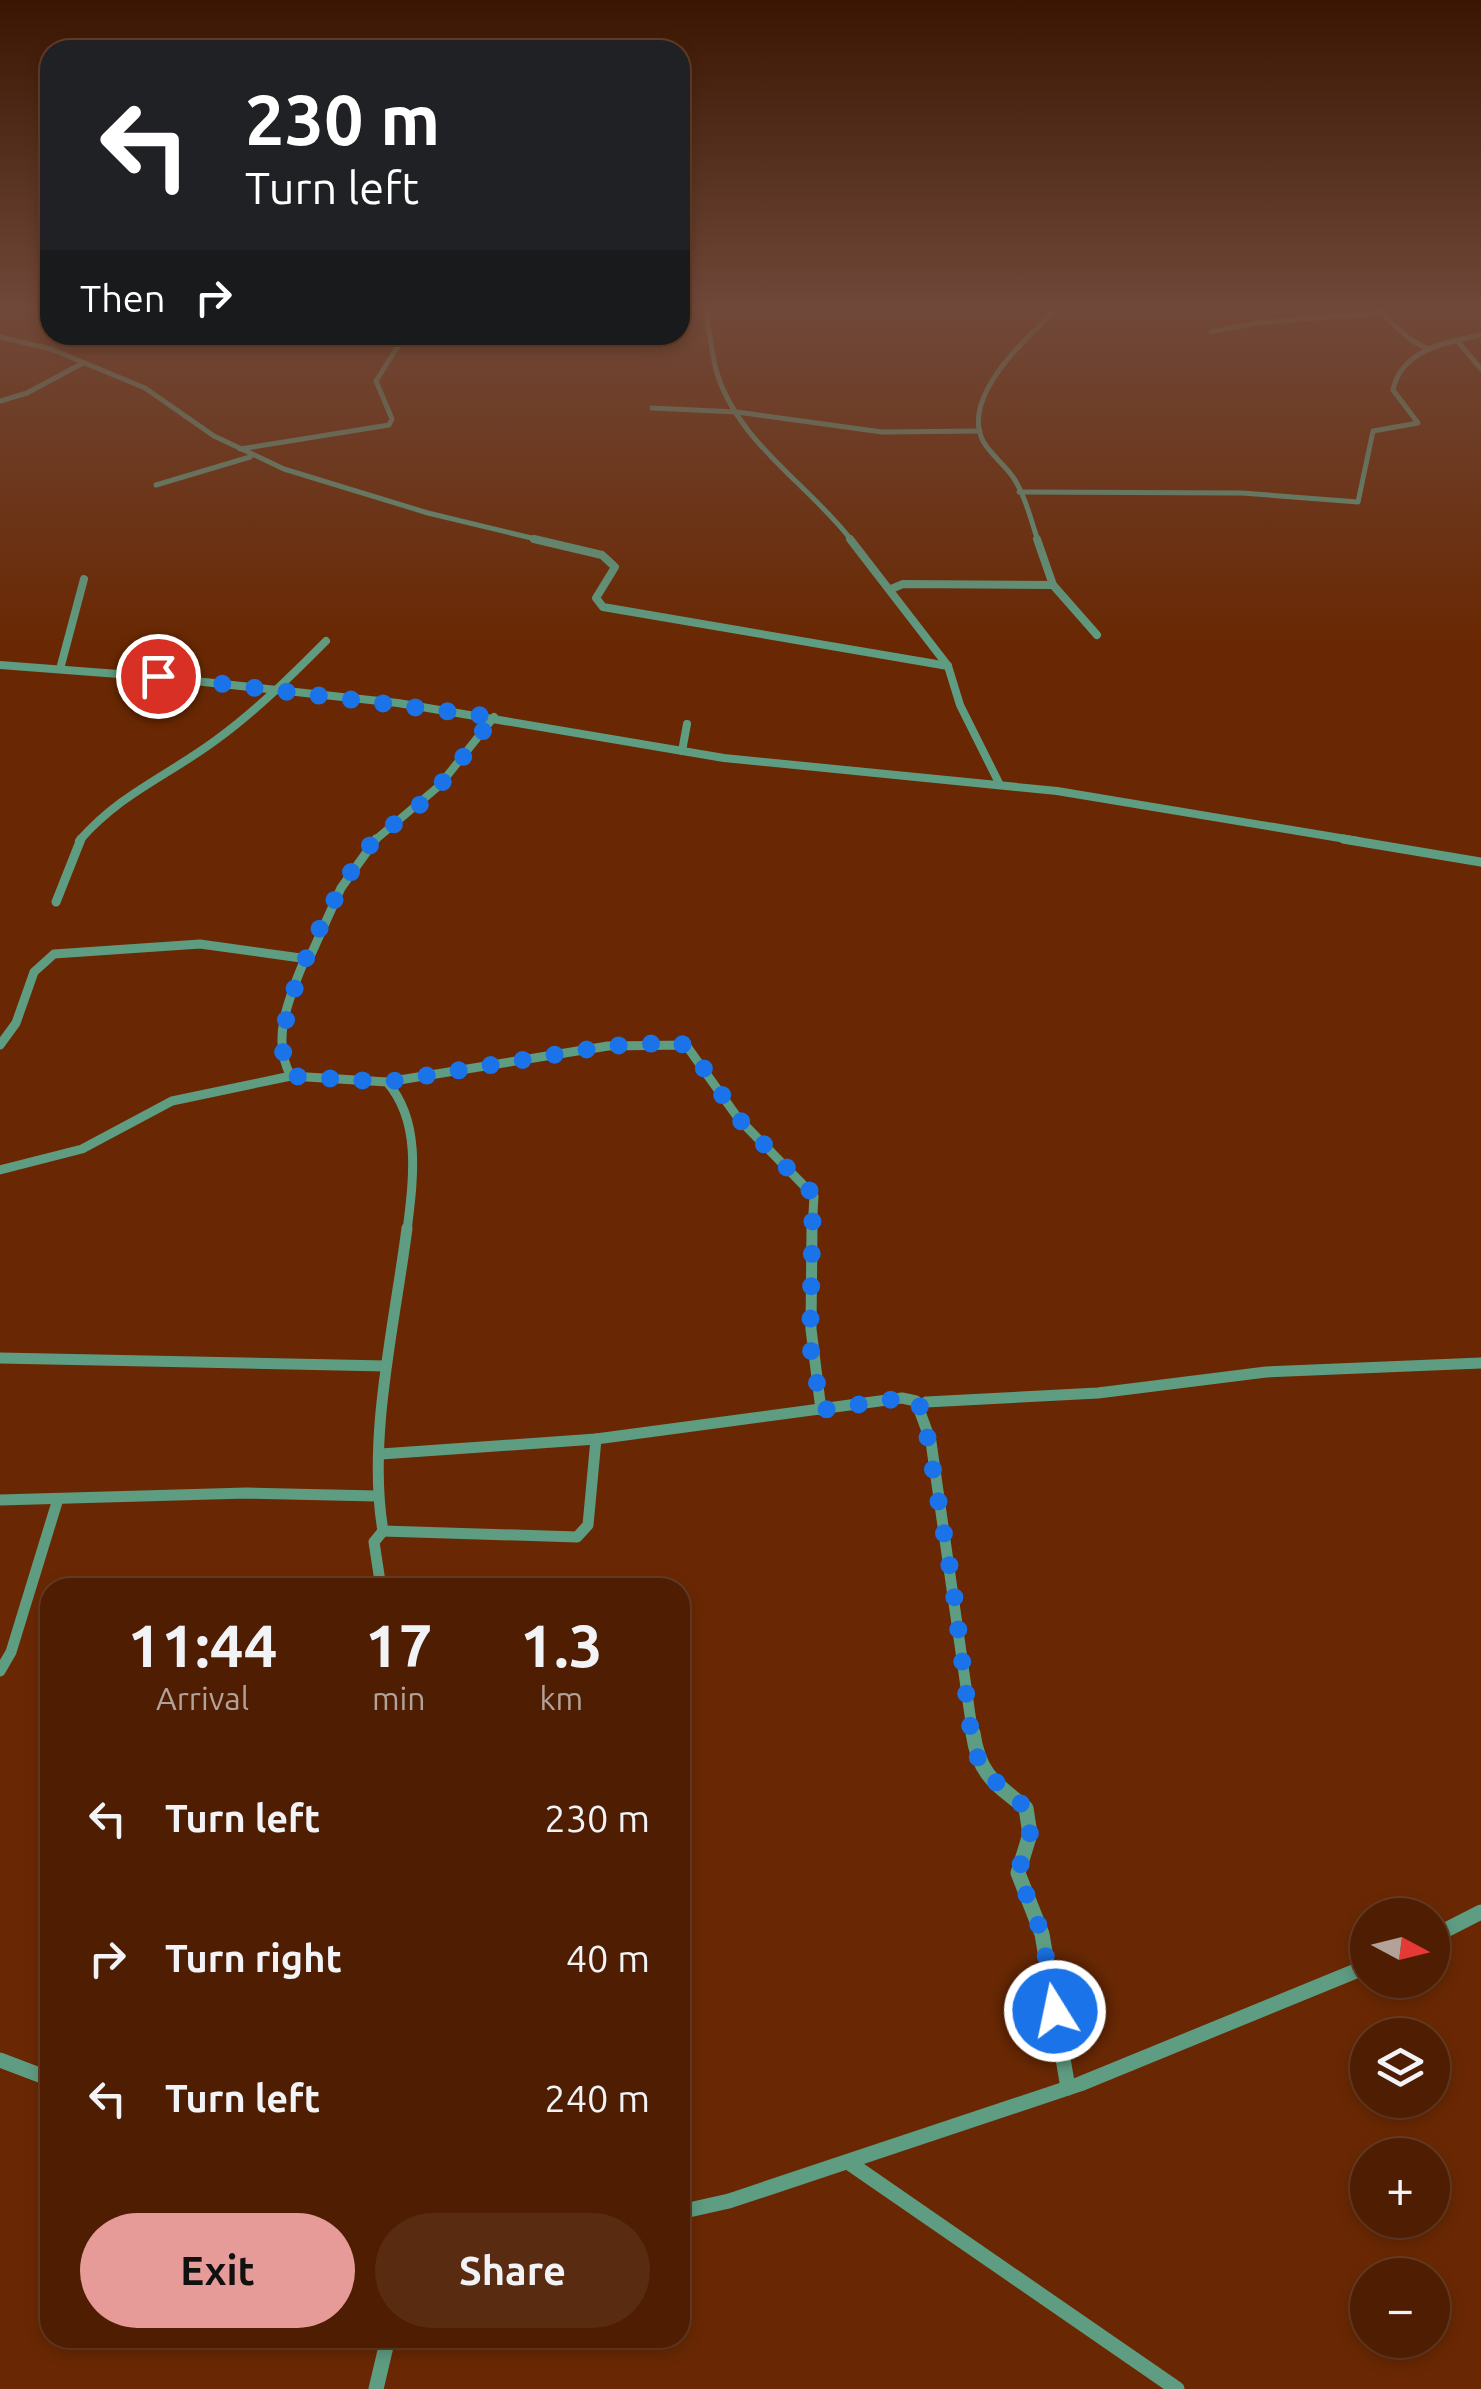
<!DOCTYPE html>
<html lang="en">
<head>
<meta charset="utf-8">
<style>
	:root { --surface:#4f1e02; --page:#592b11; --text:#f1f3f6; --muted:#b3a299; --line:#663c24; --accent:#e69b98 }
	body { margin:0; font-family:Ubuntu,sans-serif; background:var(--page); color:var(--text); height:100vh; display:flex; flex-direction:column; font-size:38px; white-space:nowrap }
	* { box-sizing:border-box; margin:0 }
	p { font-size:32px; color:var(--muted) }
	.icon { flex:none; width:55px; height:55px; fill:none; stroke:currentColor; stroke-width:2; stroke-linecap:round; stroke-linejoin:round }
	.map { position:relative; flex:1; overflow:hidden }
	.drawer { position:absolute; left:40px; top:1578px; width:650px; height:770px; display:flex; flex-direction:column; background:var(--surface); border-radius:30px; box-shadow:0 5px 15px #0003,0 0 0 2px var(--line) }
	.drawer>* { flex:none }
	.guide { position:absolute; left:40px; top:40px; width:650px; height:305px; border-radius:30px; box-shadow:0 5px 15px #0003,0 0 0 2px var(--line); background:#202124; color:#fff; overflow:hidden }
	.needle { width:65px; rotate:97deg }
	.fabs { position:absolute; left:1350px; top:1898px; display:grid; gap:20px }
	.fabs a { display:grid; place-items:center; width:100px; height:100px; border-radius:50%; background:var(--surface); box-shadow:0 5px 15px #0003,0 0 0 2px var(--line); font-size:50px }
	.pin { position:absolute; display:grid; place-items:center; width:85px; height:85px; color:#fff; margin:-42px; border:5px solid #fff; border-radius:50%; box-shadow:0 2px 10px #0007 }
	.me { position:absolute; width:110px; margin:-55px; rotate:350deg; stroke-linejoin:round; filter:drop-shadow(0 0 8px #0008) }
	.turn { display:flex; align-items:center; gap:35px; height:210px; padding:0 40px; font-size:45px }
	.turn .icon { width:130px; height:130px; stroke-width:2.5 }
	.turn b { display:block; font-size:70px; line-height:85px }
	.then { display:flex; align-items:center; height:95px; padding:0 40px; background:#0003; gap:20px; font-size:38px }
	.eta { display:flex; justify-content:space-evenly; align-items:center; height:170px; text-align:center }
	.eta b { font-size:60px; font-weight:700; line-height:70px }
	.cta { display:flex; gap:20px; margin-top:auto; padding:20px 40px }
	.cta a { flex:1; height:115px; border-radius:60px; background:var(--accent); color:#111; font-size:40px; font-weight:700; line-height:115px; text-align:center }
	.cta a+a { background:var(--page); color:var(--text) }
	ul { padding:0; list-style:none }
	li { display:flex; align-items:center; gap:30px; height:140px; padding:0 40px }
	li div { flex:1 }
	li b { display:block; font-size:38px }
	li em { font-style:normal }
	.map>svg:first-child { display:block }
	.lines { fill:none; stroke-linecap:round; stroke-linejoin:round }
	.street-far4 { stroke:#5e9d82; stroke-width:5 }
	.street-far3 { stroke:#5e9d82; stroke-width:8 }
	.street-far2 { stroke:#5e9d82; stroke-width:9 }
	.street-far1 { stroke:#5e9d82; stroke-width:11 }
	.street { stroke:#5e9d82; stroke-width:15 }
	.route { stroke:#1a73e8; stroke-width:18; stroke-dasharray:0 32.4 }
</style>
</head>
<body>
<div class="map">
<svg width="1481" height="2389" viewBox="0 0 1481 2389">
	<rect width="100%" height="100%" fill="#692803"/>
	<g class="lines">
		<g class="street-far4">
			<path d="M706,308C709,328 711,350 716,370C737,443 809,484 852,541"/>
			<polyline points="1376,309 1411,340 1428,349"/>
			<polyline points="1211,332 1256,323 1379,313"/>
			<polyline points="0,337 51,349 145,388 214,436 284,469 428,513 544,541"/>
			<polyline points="1458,342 1481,369"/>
			<polyline points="0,401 27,393 83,363"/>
			<polyline points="652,408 737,412 882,432 980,431"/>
			<polyline points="240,449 389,425 392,419 376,381 405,335"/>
			<polyline points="156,485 250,457"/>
			<path d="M1019,492L1242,493L1358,502L1373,431L1418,423L1393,390C1401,350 1446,342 1481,335"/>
			<path d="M1038,541C1031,520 1025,495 1013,477C1004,464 990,454 983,441C960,396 1029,335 1058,308"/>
		</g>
		<g class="street-far3">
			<polyline points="534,539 602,555 615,567 596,598 603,607 948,666"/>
			<polyline points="850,539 948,666 960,705 1000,785"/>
			<polyline points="1053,585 1097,635"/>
			<polyline points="891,589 903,584 1053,585 1037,539"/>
			<polyline points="0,665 158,677 398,703 724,758 1057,791 1358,841"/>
			<polyline points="60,669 84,579"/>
			<polyline points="682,751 687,724"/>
			<path d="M79,841C121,793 166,777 216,740C256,711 291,676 326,641"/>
			<polyline points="374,841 439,786 494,717"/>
		</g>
		<g class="street-far2">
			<path d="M376,839L341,888L309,959L304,961C290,996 270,1040 291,1076L387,1082C422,1122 413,1181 407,1231"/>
			<polyline points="1343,839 1481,862"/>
			<polyline points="56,902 81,839"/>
			<polyline points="0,1045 16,1023 34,972 54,954 200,944 308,959"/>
			<polyline points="387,1082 608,1046 686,1045 738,1118 814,1196 812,1231"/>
			<polyline points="0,1170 82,1149 172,1101 291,1076"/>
		</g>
		<g class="street-far1">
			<polyline points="812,1228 811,1329 821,1410"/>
			<polyline points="0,1358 386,1366"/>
			<polyline points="920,1406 926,1402 1098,1393 1266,1372 1481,1363"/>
			<polyline points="381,1454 596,1439 902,1398 916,1401 931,1442 973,1736"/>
			<polyline points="0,1500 247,1493 376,1496"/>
			<polyline points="383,1531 577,1537 588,1525 596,1439"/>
			<path d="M381,1588L374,1542L383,1531C367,1437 395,1323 407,1228"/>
			<polyline points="0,1671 11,1652 58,1499"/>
		</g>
		<g class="street">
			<path d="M973,1733C979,1775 995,1783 1026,1808L1030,1834L1018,1873L1042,1934L1068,2088"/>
			<polyline points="1432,1937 1481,1912"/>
			<polyline points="0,2060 50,2079"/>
			<polyline points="848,2162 1177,2389"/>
			<polyline points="680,2212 729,2201 1080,2084 1368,1966"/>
			<polyline points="376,2389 388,2338"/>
		</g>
	</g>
	<linearGradient id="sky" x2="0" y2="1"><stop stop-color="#3a1602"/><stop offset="0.48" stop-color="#704839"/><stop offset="1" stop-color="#704839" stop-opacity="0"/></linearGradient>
	<rect width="1481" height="643" fill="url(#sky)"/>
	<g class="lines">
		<path class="route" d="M158,676L494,717C472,744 452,775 426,799C410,815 388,826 373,842C340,878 257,1033 291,1076L387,1082L608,1046L680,1042L696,1057L738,1118L813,1194L810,1345L822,1410L902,1398L916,1401L923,1411L953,1586L971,1733L981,1769L1026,1808L1030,1834L1018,1873L1042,1934L1055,2011"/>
	</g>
</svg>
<div class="fabs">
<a><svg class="needle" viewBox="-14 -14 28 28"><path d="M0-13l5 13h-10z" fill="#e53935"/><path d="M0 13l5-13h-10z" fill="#b3a299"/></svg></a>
<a><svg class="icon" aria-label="layers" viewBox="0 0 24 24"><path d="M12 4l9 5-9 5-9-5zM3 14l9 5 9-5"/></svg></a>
<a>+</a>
<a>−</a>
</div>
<div class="pin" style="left:158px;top:676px;background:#d93025"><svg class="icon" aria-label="arrive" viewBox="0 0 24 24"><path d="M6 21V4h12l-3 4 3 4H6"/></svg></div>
<svg class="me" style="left:1055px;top:2011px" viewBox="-20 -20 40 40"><circle r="17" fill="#1a73e8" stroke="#fff" stroke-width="3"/><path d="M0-11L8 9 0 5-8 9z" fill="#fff"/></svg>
<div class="guide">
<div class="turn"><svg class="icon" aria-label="left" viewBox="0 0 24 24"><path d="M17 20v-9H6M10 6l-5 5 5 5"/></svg><div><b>230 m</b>Turn left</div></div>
<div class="then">Then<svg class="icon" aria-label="right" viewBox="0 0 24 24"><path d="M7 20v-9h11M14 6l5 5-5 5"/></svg></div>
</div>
<section class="drawer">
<div class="eta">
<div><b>11:44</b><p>Arrival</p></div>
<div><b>17</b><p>min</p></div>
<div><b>1.3</b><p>km</p></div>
</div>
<ul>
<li><svg class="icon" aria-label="left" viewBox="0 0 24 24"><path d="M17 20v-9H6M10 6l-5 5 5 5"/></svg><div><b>Turn left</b></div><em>230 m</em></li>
<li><svg class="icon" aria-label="right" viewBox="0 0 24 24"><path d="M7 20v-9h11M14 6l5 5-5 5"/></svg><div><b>Turn right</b></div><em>40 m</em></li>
<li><svg class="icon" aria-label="left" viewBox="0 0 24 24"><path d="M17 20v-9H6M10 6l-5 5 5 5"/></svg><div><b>Turn left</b></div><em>240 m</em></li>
</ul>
<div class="cta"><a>Exit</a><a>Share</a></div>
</section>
</div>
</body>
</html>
